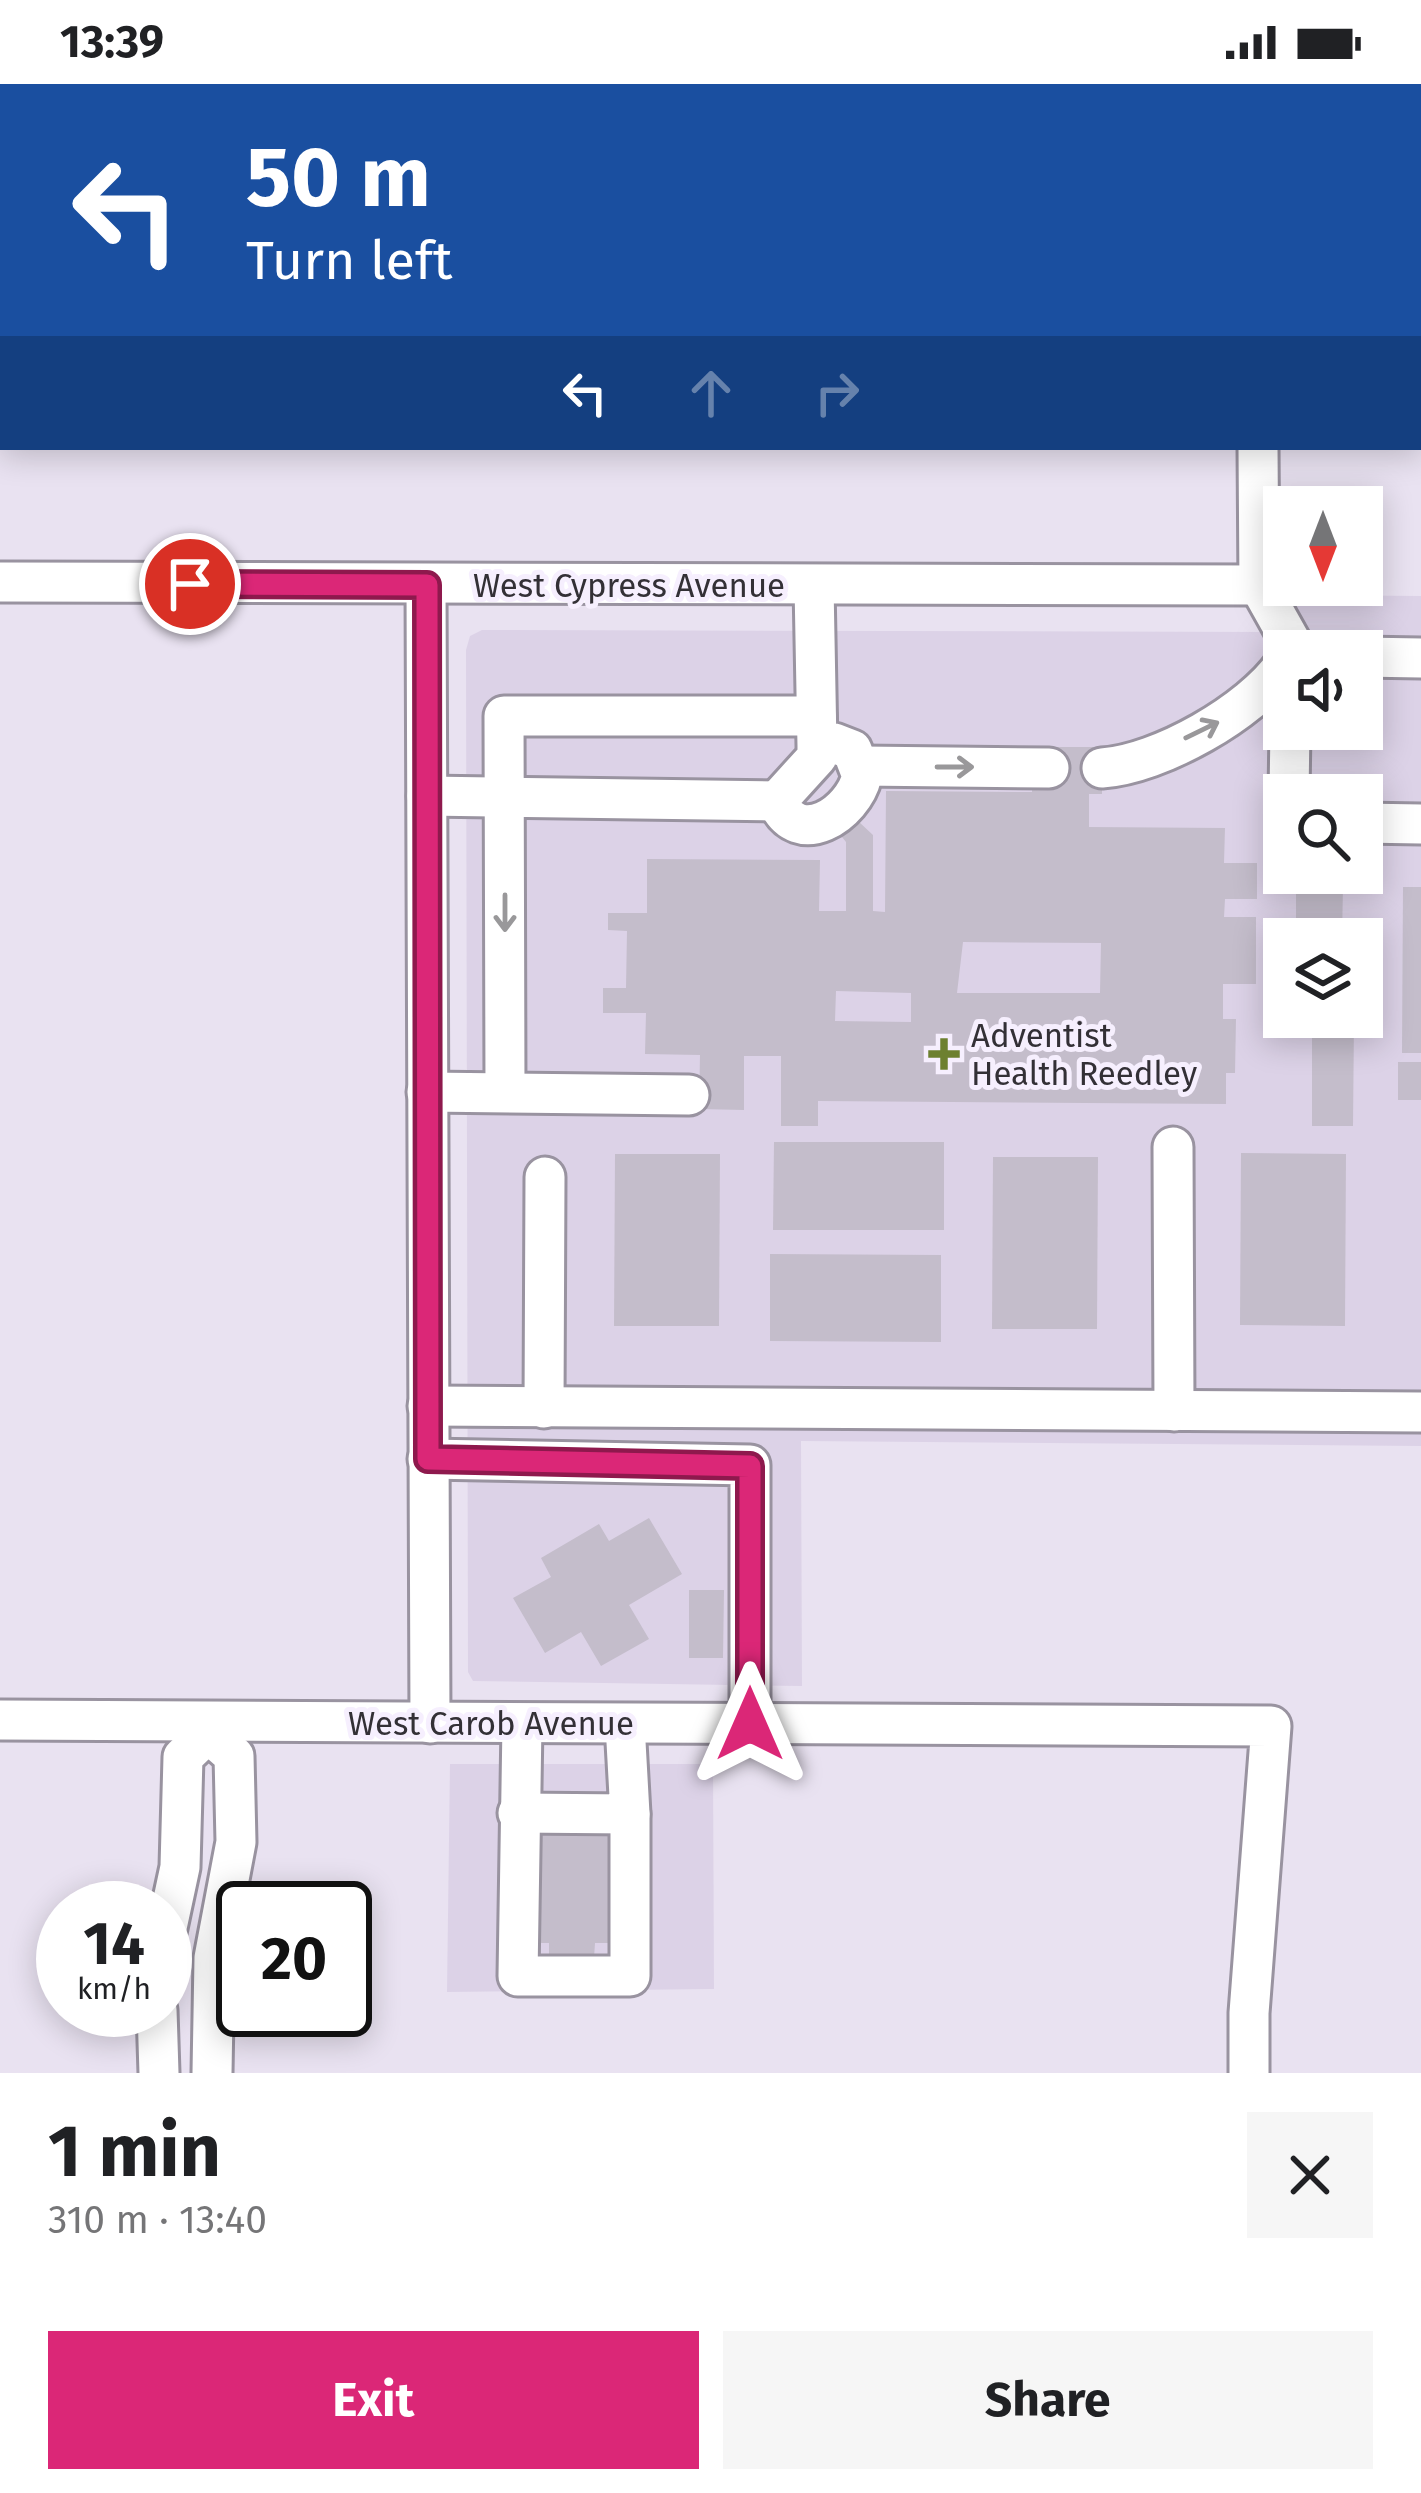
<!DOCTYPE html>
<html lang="en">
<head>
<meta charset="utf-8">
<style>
	:root { --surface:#fff; --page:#f6f6f6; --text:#202124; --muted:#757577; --accent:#db2777 }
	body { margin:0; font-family:"Fira Sans",sans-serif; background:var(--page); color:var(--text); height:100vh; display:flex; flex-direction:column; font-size:45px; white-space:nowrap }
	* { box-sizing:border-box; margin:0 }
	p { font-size:39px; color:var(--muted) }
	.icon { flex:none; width:66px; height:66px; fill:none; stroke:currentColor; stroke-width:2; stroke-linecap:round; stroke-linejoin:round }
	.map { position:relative; height:1989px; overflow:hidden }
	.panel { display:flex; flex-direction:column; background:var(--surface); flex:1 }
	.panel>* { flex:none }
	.banner { position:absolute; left:0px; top:0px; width:1422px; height:366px; box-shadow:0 6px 30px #0003; background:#1a4fa0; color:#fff; overflow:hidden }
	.needle { width:78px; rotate:180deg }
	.controls { position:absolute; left:1263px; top:402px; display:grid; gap:24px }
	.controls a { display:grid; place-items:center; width:120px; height:120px; border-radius:0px; background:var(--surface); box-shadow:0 6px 30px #0003; font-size:60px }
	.speed { position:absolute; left:36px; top:1797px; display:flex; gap:24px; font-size:60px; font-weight:700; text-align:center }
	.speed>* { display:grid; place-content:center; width:156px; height:156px; border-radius:50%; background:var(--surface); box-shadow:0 6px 30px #0003; line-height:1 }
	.speed small { font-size:30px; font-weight:400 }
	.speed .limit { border:6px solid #111; border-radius:18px; background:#fff; color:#111 }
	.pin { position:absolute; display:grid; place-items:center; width:102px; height:102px; color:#fff; margin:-51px; border:6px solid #fff; border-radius:50%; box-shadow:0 3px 12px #0007 }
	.me { position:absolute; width:132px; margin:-66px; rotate:0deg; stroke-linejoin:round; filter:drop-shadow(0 0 9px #0008) }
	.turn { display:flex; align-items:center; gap:42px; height:252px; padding:0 48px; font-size:54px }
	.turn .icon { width:156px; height:156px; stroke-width:2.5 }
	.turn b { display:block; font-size:84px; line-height:102px }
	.lanes { display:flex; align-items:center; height:114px; padding:0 48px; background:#0003; justify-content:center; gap:60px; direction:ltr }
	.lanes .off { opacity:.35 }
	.round { display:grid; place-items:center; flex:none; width:126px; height:126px; border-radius:0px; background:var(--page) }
	.headline { display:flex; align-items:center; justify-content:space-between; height:204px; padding:0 48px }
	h1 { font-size:72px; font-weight:700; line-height:90px }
	.button { display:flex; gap:24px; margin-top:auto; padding:24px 48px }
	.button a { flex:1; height:138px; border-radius:0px; background:var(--accent); color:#fff; font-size:48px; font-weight:700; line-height:138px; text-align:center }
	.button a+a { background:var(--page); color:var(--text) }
	.status { display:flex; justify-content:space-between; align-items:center; height:84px; padding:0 60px; background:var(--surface); direction:ltr }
	.status svg { height:33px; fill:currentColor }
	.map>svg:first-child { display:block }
	.built { fill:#dcd2e7; fill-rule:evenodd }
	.building { fill:#c4bdcb; fill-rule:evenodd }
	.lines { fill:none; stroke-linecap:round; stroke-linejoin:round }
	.minor-casing { stroke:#9993a0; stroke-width:45 }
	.minor { stroke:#fff; stroke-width:39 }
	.oneway { stroke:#99989a }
	.route-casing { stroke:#8e194d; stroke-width:30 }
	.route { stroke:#db2777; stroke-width:21 }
	.poi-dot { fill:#6d8030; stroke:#f6effe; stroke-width:4.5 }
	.labels { text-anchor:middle; stroke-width:10; stroke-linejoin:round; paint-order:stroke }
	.street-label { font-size:33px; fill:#333036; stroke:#f6effe }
	.poi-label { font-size:33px; fill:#333036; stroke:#f6effe; text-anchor:start }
</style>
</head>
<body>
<div class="status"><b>13:39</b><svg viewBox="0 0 49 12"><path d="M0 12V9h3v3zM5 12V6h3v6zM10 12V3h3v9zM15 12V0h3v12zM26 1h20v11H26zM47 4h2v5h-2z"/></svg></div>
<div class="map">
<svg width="1421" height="1989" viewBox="0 0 1421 1989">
	<rect width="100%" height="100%" fill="#e9e2f1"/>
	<g class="built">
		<path d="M1297,511L1421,512V1362L801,1357L802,1602L473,1597L468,1588L466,566L470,552L482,546L1266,548L1294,526ZM1284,567H1362V645H1284ZM1284,711H1362V789H1284ZM1284,855H1362V933H1284Z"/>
		<polygon points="450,1680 713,1680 714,1905 447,1908"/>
	</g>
	<g class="building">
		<path d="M1050,663H1102V710H1089V743L1225,744L1224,779H1257V815H1225L1224,833H1256V900H1223V935H1236L1235,989H1226V1020L818,1017V1042H781V972H744V1026L699,1025L700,971L645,970L646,929H603V904H626L627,847L608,846V829H647V775L820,776L819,827H846V758L842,753L858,737L873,751V827L885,828L886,707L1032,708V699H1050ZM963,858L1101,859L1100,909H957ZM836,907L911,909V938L835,937Z"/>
		<polygon points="1296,801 1343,801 1342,855 1296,855"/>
		<polygon points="1403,803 1421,803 1421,969 1402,969"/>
		<polygon points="1312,937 1354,937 1353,1042 1312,1042"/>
		<rect x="1398" y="978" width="23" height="38"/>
		<polygon points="774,1058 944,1058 944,1146 773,1146"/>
		<polygon points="1241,1069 1346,1070 1345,1242 1240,1241"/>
		<polygon points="615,1070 720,1070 719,1242 614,1242"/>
		<polygon points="993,1073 1098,1073 1097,1245 992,1245"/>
		<polygon points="770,1170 941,1171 941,1258 770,1257"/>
		<polygon points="649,1434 682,1490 629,1521 649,1555 601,1582 581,1548 545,1569 513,1514 551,1493 541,1474 599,1440 609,1457"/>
		<polygon points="689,1506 724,1506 723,1574 689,1574"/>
		<polygon points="527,1744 618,1745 617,1859 595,1859 594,1874 549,1873 549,1859 527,1859"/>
	</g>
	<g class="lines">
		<defs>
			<g id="minor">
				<polyline points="1246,0 1246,3"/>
				<polyline points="0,215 3,215"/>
				<polyline points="1258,363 1259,501 1291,558 1291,567"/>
				<polyline points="0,498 1259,501"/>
				<polyline points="426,501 430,1639"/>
				<path d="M814,501L817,662V673L777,717C798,766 853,730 862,692L852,666L834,659L817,662"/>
				<polyline points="1362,573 1421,574"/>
				<polyline points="861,682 1049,684"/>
				<path d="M1102,684C1160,680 1251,628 1284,581"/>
				<polyline points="1289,711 1290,645"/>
				<polyline points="427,712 777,717"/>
				<polyline points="1362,739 1421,740"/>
				<polyline points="427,1008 689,1011"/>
				<polyline points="505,1008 504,632 816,632"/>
				<polyline points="1173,1063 1174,1327"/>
				<polyline points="428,1322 1421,1328"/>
				<polyline points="544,1324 545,1093"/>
				<polyline points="428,1375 750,1381 750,1640"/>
				<polyline points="0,1636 1271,1642 1249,1929 1249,1989"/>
				<polyline points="207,1638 208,1649 234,1672 236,1758 214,1874 212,1989"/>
				<polyline points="522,1640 518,1892 630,1892 630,1730"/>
				<polyline points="518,1729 630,1730 625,1640"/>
				<polyline points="165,1853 180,1783 183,1673 208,1649"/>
				<polyline points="157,1926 159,1989"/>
			</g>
		</defs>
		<use href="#minor" class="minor-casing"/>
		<use href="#minor" class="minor"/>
	</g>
	<defs><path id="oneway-shaft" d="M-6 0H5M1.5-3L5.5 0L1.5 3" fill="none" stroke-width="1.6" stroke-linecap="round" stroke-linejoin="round" transform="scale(3)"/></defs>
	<g class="oneway">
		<use href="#oneway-shaft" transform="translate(1202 646) rotate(-26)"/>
		<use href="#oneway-shaft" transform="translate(955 683)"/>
		<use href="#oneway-shaft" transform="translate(505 829) rotate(90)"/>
	</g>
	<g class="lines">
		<defs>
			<polyline id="route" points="190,500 427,501 428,1375 750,1382 750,1640"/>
		</defs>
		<use href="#route" class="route-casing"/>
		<use href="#route" class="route"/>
	</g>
	<path class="poi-dot" d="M938 952h12v12h12v12h-12v12h-12v-12h-12v-12h12z"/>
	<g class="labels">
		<g class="street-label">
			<text x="629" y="513">West Cypress Avenue</text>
			<text x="491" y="1651">West Carob Avenue</text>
		</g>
		<g class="poi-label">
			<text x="971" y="963">Adventist<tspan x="971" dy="38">Health Reedley</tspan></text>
		</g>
	</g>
</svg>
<div class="controls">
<a><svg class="needle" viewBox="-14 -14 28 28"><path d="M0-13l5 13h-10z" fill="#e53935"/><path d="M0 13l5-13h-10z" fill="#757577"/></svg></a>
<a><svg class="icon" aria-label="sound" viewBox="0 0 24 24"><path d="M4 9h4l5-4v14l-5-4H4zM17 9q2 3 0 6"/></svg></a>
<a><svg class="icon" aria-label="search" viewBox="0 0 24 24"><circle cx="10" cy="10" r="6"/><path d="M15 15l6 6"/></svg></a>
<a><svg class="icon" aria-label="layers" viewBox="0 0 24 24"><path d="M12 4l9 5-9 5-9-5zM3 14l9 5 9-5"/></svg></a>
</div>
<div class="speed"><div>14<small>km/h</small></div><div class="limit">20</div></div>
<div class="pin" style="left:190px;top:500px;background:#d93025"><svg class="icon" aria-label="arrive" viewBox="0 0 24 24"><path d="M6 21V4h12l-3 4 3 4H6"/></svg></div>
<svg class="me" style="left:750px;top:1640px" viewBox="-20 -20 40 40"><path d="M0-17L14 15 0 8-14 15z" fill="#db2777" stroke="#fff" stroke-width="4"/></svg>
<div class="banner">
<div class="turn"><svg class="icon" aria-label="left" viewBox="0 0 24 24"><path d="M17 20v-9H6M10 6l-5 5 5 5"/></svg><div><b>50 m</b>Turn left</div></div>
<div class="lanes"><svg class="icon" aria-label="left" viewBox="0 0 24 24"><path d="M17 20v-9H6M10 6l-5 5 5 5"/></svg><svg class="icon off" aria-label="ahead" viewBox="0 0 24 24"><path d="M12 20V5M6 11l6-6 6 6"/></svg><svg class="icon off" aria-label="right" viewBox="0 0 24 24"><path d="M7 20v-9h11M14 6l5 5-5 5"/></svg></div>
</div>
</div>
<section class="panel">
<div class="headline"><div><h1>1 min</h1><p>310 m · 13:40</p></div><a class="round"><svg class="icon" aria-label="close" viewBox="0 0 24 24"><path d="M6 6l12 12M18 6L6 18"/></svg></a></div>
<div class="button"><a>Exit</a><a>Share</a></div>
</section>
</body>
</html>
